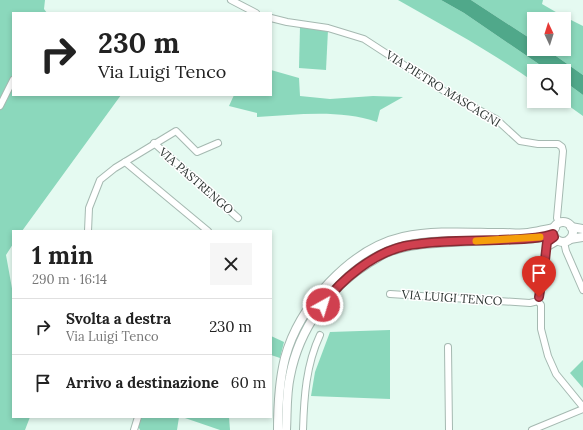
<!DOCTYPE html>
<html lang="it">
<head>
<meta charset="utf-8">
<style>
	:root { --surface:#fff; --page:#f6f6f6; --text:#222; --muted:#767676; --line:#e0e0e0 }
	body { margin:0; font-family:Lora,serif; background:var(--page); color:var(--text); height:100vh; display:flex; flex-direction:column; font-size:15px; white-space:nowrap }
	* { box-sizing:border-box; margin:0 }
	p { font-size:13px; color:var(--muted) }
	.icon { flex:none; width:22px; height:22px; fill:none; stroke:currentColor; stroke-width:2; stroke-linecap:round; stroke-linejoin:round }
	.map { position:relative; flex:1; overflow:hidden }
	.side { position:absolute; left:12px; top:230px; width:260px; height:188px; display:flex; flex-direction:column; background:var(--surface); border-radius:0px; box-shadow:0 2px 6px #0003 }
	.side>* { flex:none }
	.top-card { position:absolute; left:12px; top:12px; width:260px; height:84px; border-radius:0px; box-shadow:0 2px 6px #0003; background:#fff; color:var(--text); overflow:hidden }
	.needle { width:26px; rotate:356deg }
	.buttons { position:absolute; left:527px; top:12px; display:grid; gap:8px }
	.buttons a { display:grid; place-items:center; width:44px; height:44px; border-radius:0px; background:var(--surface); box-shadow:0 2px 6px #0003; font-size:20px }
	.pin { position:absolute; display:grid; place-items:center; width:34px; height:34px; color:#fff; margin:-41px -17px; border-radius:50% 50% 50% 0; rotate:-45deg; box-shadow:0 0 4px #0007 }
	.pin .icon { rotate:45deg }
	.me { position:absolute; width:44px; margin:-22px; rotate:39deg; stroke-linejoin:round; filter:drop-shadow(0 0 3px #0008) }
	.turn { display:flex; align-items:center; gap:14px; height:84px; padding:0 20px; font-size:18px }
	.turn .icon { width:52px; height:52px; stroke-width:2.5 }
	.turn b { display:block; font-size:28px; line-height:34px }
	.round { display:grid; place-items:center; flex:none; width:42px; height:42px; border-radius:0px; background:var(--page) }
	.head { display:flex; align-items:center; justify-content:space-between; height:68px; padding:0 20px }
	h1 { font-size:24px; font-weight:700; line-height:30px }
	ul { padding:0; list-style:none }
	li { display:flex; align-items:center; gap:12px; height:56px; padding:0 20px; border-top:1px solid var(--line) }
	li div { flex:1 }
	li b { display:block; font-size:15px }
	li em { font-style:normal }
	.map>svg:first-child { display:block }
	.green { fill:#8bd8bc }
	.water { fill:#50a88a }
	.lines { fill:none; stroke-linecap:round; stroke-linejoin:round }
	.minor-casing { stroke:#a5b9b1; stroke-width:8 }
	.tertiary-casing { stroke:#a5b9b1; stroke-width:10 }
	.minor { stroke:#fff; stroke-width:6 }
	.tertiary { stroke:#fff; stroke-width:8 }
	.route-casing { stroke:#872a33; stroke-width:10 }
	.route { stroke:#d0404f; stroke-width:7 }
	.slow { stroke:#f59e0b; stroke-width:7 }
	.labels { text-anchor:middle; stroke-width:3; stroke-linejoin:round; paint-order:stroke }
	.street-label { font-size:12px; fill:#2c3431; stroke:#fff }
</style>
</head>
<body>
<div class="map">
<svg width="583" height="430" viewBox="0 0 583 430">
	<rect width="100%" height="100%" fill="#e5faf1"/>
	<g class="green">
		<polygon points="0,0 45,0 44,9 47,13 13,13 13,95 121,95 22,231 13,231 13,244 6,255 13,294 13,417 30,417 25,430 0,430"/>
		<path d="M398,0H441L464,13L549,71H534V82C490,51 444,26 398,0Z"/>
		<polygon points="471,0 543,0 542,4 561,15 583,26 583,75 546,49 564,49 564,19 534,19 534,41"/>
		<polygon points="300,27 328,30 326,70 299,68"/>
		<path d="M271,70L299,78L300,96L330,99L373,96L403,97L380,110L377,122C339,109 296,115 257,117V113L229,106L234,95H271Z"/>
		<polygon points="564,81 583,95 583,116 562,101 564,101"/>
		<path d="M402,241L403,243C370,254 340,273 320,302C309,317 302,335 293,351H292C305,311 334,274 371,253C381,248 392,244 402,241Z"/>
		<polygon points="390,330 390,399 311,396 315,372 330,332"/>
		<polygon points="271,336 284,342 280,358 271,355"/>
		<polygon points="583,360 583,388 570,373"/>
		<polygon points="141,417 179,417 177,430 140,430 138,426"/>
		<polygon points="182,417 229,417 230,430 220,430"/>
	</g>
	<polygon class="water" points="441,0 471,0 534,41 534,49 546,49 583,75 583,95 564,81 564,71 549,71 464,13"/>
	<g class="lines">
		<defs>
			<g id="minor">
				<polyline points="231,0 256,13"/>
				<polyline points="271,18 287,22 328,28 364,39 447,93 496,119 520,141 538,144 558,144 562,147 563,151 557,218 559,223"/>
				<polyline points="0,106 13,80"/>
				<polyline points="154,143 238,218"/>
				<polyline points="125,162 208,231"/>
				<polyline points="88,231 89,208 100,180 115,168 176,131 197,152 218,143"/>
				<polyline points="554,237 547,242 545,260 538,301 541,305 541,329 548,356 556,374 583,407"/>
				<polyline points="564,242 566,251 583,290"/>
				<polyline points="546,248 558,241"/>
				<polyline points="390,294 530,303 538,301"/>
				<polyline points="448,347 449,430"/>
				<polyline points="134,430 138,417"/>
				<path d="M303,430C304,397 306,365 320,335"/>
				<polyline points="532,430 583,409"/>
			</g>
			<g id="tertiary">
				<circle cx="563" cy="232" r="10"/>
				<polyline points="571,227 583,229"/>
				<polyline points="570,239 583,237"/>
				<path d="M278,430C278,405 279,382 285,358C299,306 350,249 403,237C436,230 471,233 503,233C511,233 520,234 528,233C537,232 546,229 555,228"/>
				<path d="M286,430C287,412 286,394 290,376C299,329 329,287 370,262C376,259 382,254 388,252C403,246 419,244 436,243C460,241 484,241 508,239C523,239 539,239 553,234"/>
			</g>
		</defs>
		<use href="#minor" class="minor-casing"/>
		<use href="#tertiary" class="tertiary-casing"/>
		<use href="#minor" class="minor"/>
		<use href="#tertiary" class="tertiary"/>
	</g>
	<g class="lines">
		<defs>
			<path id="route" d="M323,305C341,279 374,253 405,246C435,240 469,241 499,240C517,239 536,240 553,234L554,237L547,242L545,260L539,297"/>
		</defs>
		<use href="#route" class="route-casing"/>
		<use href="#route" class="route"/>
		<polyline class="slow" points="476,241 540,237"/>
	</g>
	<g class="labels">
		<g class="street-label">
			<text transform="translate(443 89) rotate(32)" y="4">VIA PIETRO MASCAGNI</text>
			<text transform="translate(196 181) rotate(41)" y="4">VIA PASTRENGO</text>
			<text transform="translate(452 298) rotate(4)" y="4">VIA LUIGI TENCO</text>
		</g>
	</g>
</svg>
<div class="buttons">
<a><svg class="needle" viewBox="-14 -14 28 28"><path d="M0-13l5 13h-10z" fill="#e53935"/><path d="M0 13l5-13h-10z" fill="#767676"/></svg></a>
<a><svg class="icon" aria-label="search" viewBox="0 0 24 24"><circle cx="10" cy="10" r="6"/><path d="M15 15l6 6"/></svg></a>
</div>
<div class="pin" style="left:539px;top:297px;background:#d93025"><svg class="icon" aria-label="arrive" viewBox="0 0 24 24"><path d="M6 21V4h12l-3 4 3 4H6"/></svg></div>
<svg class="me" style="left:323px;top:305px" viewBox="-20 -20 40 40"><circle r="17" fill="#d0404f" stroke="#fff" stroke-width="3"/><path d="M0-11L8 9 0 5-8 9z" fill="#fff"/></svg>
<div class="top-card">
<div class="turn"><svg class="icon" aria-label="right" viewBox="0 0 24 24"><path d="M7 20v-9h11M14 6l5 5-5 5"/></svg><div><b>230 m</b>Via Luigi Tenco</div></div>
</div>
<section class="side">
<div class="head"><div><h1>1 min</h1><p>290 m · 16:14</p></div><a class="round"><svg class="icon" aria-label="close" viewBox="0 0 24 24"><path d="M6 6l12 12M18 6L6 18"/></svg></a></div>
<ul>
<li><svg class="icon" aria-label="right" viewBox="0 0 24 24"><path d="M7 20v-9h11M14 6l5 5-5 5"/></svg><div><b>Svolta a destra</b><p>Via Luigi Tenco</p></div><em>230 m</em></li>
<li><svg class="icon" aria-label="arrive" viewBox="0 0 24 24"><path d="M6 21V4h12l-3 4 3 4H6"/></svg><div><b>Arrivo a destinazione</b></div><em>60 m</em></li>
</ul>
</section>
</div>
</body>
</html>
